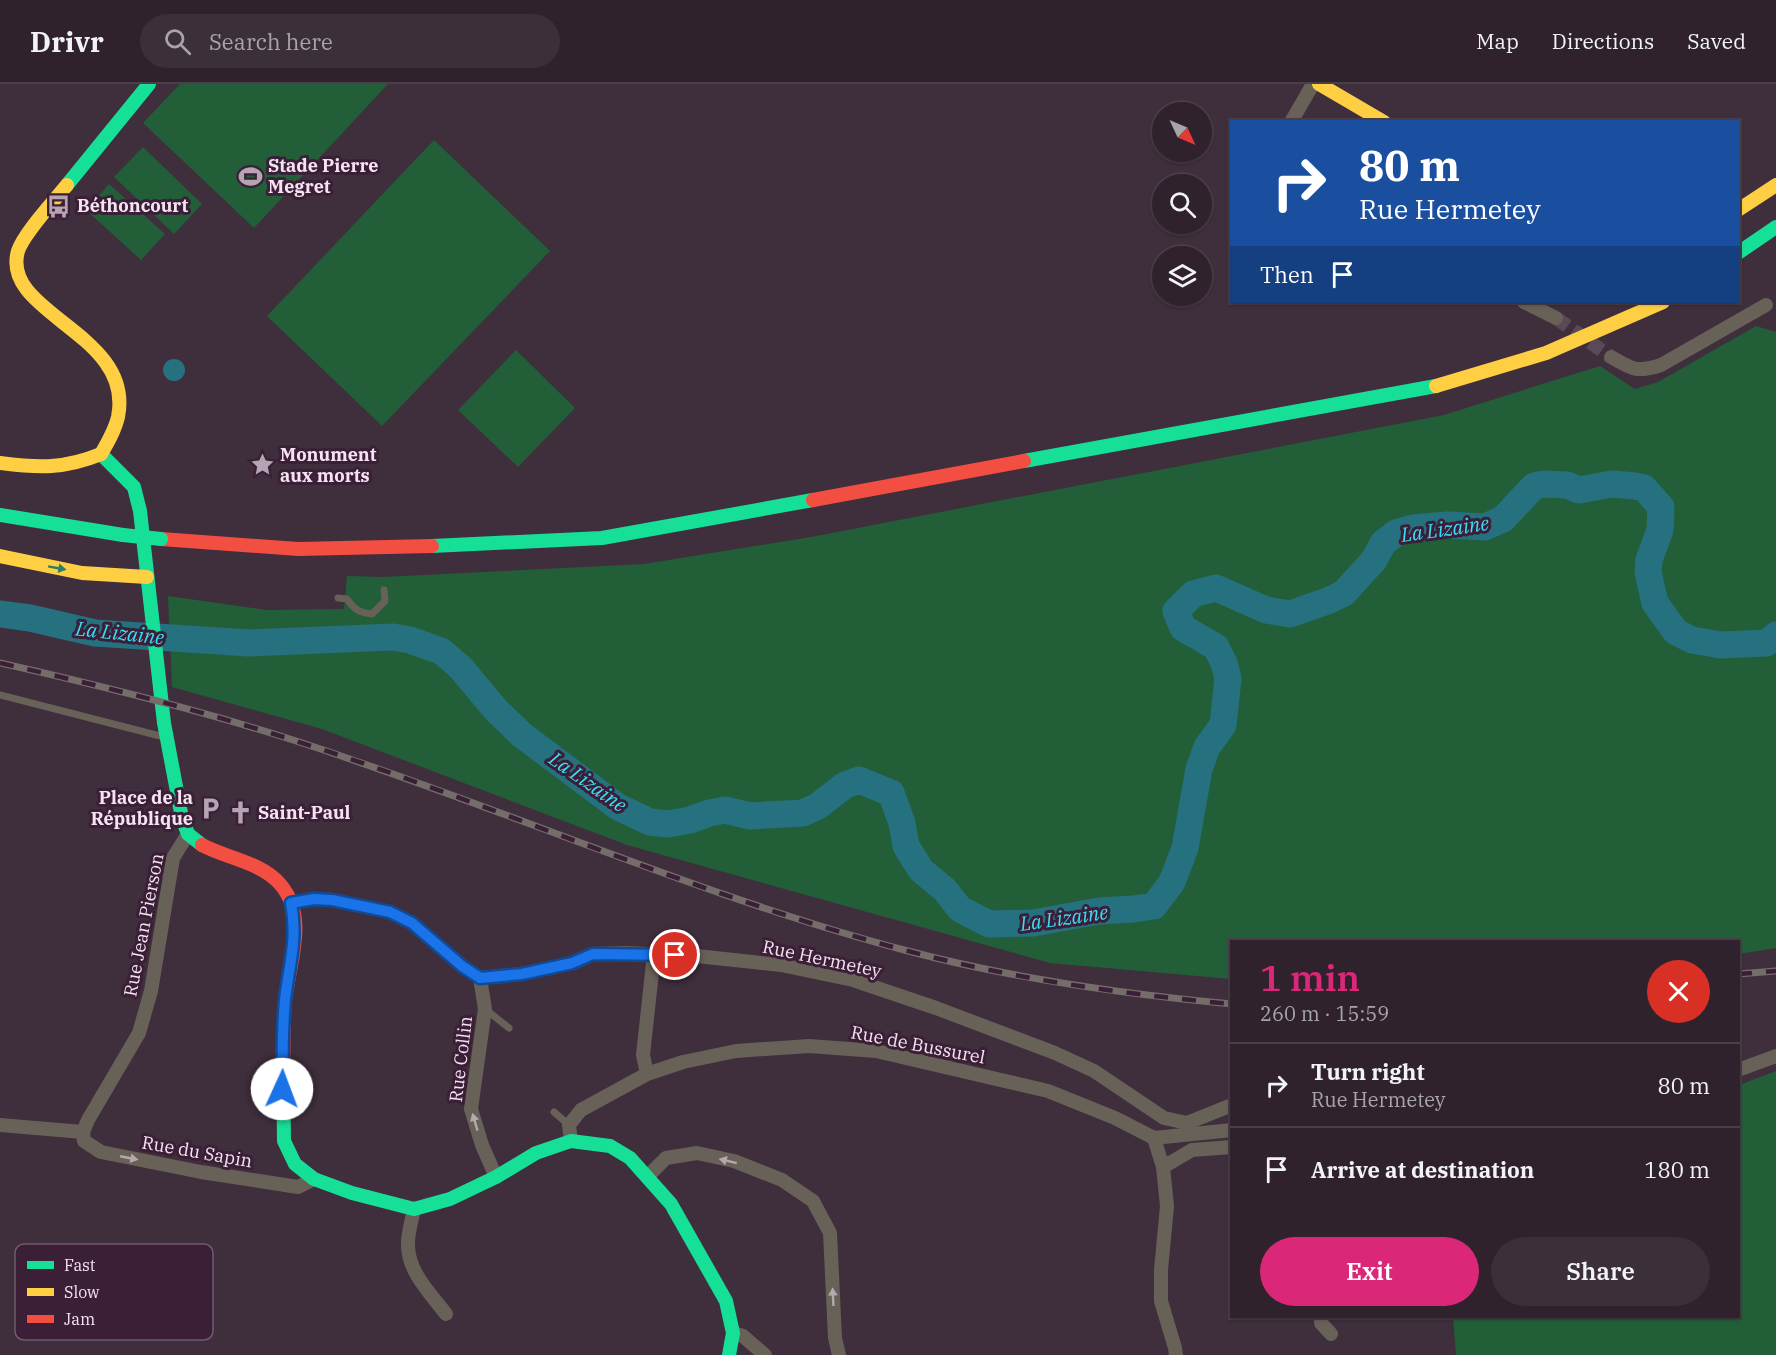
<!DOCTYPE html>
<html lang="en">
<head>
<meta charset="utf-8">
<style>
	:root { --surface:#2f222d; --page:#3b2f39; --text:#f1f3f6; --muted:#a7a4aa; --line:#4a3f49; --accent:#db2777 }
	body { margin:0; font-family:"IBM Plex Serif",serif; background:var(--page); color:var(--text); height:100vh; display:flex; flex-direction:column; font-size:22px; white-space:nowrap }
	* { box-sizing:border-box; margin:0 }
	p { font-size:20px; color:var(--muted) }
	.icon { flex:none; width:33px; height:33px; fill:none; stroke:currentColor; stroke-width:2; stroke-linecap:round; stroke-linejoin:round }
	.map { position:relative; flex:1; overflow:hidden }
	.panel { position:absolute; left:1230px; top:856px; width:510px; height:378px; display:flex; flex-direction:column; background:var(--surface); border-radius:0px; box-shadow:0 2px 4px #0004,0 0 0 2px var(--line) }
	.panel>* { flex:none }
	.top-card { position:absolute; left:1230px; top:36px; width:510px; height:183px; border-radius:0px; box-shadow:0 2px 4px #0004,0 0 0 2px var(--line); background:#1a4fa0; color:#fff; overflow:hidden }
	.needle { width:39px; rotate:134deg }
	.fabs { position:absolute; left:1152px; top:18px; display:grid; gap:12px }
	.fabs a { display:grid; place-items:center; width:60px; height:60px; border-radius:50%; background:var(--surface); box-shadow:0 2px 4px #0004,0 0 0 2px var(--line); font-size:30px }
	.pin { position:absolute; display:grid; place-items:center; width:51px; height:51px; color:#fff; margin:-26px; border:3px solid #fff; border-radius:50%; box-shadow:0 2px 6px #0007 }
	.me { position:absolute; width:66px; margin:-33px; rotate:2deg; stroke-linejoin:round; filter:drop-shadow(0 0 4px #0008) }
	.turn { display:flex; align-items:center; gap:21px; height:126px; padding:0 30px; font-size:27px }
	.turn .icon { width:78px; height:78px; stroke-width:2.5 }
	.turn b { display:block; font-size:42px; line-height:51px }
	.then { display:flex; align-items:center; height:57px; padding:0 30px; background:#0003; gap:12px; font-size:22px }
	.round { display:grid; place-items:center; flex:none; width:63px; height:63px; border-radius:32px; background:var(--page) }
	.head { display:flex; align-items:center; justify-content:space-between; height:102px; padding:0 30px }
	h1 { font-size:36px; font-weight:600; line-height:45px; color:var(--accent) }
	.button { display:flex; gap:12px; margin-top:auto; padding:12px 30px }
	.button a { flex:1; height:69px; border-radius:36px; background:var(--accent); color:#fff; font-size:24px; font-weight:600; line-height:69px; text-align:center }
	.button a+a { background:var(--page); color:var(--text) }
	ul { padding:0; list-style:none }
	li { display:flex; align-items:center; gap:18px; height:84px; padding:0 30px; border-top:2px solid var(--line) }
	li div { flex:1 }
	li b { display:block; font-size:22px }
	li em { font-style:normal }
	header { display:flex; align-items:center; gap:36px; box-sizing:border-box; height:84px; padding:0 30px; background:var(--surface); border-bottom:2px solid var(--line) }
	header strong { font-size:28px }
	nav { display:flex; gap:33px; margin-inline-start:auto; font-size:21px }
	.search { width:420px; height:54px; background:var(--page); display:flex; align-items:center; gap:15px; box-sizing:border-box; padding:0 21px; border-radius:33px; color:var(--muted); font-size:22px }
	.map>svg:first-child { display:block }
	.green { fill:#225f39 }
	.water { fill:#26717f }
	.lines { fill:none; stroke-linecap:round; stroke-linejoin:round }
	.river { stroke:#26717f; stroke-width:27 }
	.street-tunnel { stroke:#5a4957; stroke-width:14; stroke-dasharray:14 7; stroke-linecap:butt }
	.lane { stroke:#686158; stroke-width:7 }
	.street { stroke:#686158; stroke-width:14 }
	.fast { stroke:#16e098; stroke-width:14 }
	.slow { stroke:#ffcf43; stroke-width:14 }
	.jam { stroke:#f24e42; stroke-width:14 }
	.rail-casing { stroke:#756d6a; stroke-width:7 }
	.rail { stroke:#3a1f37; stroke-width:4.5; stroke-dasharray:14; stroke-linecap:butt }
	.fast-bridge { stroke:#16e098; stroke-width:14 }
	.oneway { fill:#288068 }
	.oneway2 { fill:#b6a8ad }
	.route-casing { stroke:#114b97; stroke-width:15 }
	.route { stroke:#1a73e8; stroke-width:10 }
	.labels { text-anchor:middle; stroke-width:6; stroke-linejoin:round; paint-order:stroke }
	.poi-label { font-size:18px; font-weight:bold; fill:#f6e3f2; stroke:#3a1f37; text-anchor:start }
	.street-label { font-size:18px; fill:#f6e3f2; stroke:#3a1f37 }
	.water-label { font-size:20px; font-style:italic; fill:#3bddf8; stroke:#3a1f37 }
	.key { fill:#3a1f37; stroke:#725a6f; stroke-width:1.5 }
	.key-label { font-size:16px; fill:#f6e3f2 }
</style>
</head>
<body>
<header>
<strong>Drivr</strong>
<div class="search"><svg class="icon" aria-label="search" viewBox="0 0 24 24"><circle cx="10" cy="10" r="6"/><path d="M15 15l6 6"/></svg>Search here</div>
<nav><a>Map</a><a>Directions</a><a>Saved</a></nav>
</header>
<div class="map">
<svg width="1776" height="1271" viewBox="0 0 1776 1271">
	<rect width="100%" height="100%" fill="#3f2e3c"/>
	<g class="green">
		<polygon points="180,0 388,0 254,144 143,39"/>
		<polygon points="434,56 550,167 382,342 267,232"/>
		<polygon points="143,63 202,120 174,150 114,93"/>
		<polygon points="109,100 165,150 141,176 86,126"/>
		<polygon points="1756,242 1776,248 1776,864 1739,870 1738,858 1232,858 1231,895 1050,879 627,761 322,645 172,603 168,512 267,526 344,525 347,492 382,493 644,480 811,453 1444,331 1600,282 1635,305 1658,298"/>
		<polygon points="516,266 575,324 518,383 458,326"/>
		<polygon points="1776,987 1776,1271 1456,1271 1453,1233 1738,1233 1739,1001"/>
	</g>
	<circle class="water" cx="174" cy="286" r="11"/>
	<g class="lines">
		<polyline class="river" points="0,530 30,534 95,549 249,559 393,553 410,556 441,567 460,583 496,626 522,651 618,723 650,738 668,740 690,736 709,729 725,726 750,732 803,729 818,722 845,701 859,696 891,709 902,739 906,762 921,786 945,806 960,825 989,840 1033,839 1099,827 1133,825 1154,822 1172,798 1185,764 1199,685 1207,663 1223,641 1228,594 1224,579 1216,563 1183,544 1176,527 1193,510 1216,504 1266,526 1290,530 1330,516 1344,509 1374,476 1383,459 1396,449 1413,444 1448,441 1485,443 1503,435 1534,402 1544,400 1567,401 1579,406 1612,400 1635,402 1644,404 1661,423 1660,446 1649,476 1648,488 1655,519 1676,548 1692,556 1721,561 1767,559 1776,551"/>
		<polyline class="street-tunnel" points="1556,234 1611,273"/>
		<g class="lane">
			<path d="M338,514L347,515C354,525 359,529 372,530L385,517L384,506"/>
			<polyline points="0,611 164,653"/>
			<polyline points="485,925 509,944"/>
			<polyline points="554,1028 569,1041"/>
		</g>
		<g class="street">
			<polyline points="1291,38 1313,0"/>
			<polyline points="1524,218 1556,234"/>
			<path d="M1611,273C1631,285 1637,289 1661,281L1766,221"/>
			<polyline points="188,750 173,774 151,907 139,949 88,1036 83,1048 84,1057 101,1068 201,1088 298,1103 314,1095"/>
			<polyline points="291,819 314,815 332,816 390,828 412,839 462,882 480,894 522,890 572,879 593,870 625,869 697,872 781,881 853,896 936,924 1055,969 1094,987 1164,1034 1187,1039 1232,1021"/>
			<polyline points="480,894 485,925 471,1025 482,1061 496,1093"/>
			<polyline points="1738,986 1776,972"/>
			<polyline points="647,990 643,971 654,870"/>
			<polyline points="0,1041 83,1048"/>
			<polyline points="1154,1054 1163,1083 1167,1122 1161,1186 1161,1217 1175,1264 1176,1271"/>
			<polyline points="571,1057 569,1041 581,1026 647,990 683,978 736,967 809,962 876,967 1048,1007 1115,1034 1154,1054 1232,1046"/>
			<polyline points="1163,1083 1192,1066 1232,1063"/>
			<polyline points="648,1092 666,1074 697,1069 734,1077 782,1096 813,1117 830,1149 835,1254 839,1271"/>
			<path d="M414,1125C412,1136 408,1148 408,1159C407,1187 430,1209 446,1230"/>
			<polyline points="1321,1233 1321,1239 1331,1250"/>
			<polyline points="733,1249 743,1252 765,1271"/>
		</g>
		<g class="fast">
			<polyline points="67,101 149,0"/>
			<polyline points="1738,169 1776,143"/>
			<polyline points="101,370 134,403 140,427 164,639 182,734 188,750 202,761"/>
			<polyline points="1024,377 1436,302"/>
			<polyline points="0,431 123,451"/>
			<polyline points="432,462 602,454 813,416"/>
			<polyline points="283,982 284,1057 295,1080 314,1095 352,1109 414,1125 450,1115 496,1093 536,1069 571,1057 610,1062 630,1074 671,1120 726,1217 733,1249 729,1271"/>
		</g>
		<g class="slow">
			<polyline points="1319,0 1384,38"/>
			<path d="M67,101C54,117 24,149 18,167C0,230 135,249 118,333C115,346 108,358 101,370"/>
			<polyline points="1738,126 1776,101"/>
			<polyline points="1436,302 1546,269 1663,218"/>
			<path d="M0,379C39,384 64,385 101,370"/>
			<polyline points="0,472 82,489 147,493"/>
		</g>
		<g class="jam">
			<polyline points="813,416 1024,377"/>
			<polyline points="161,455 298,465 432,462"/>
			<path d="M202,761C226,774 261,778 280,800C309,833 289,879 285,917C283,938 284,960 283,982"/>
		</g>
		<defs>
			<g id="rail">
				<path d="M0,579C98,601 196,625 293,656C499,722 698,812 908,867C1014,895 1122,910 1232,920"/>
				<polyline points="1738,890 1776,887"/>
			</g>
		</defs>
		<use href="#rail" class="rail-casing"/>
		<use href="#rail" class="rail"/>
		<polyline class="fast-bridge" points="123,451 161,455"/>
	</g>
	<defs><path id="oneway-solid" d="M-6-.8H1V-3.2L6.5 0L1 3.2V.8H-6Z" transform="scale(1.5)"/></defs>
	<use class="oneway" href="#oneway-solid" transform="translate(57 484) rotate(10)"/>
	<g class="oneway2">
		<use href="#oneway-solid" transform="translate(475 1038) rotate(-106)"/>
		<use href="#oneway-solid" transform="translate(129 1074) rotate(11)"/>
		<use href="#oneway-solid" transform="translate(728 1077) rotate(-166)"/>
		<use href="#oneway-solid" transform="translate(833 1213) rotate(-93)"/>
	</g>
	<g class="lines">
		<defs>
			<path id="route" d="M282,1005C283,975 282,945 285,916C289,880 298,857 291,819L314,815L332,816L390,828L412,839L462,882L480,894L522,890L572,879L593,870L675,871"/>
		</defs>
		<use href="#route" class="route-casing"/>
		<use href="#route" class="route"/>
	</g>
	<defs>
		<symbol id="stadium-bare" viewBox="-9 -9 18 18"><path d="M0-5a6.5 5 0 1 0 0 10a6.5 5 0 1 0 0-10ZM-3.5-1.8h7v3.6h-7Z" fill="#b6a4b2" stroke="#3a1f37" stroke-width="2.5" paint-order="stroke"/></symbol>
		<symbol id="bus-bare" viewBox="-9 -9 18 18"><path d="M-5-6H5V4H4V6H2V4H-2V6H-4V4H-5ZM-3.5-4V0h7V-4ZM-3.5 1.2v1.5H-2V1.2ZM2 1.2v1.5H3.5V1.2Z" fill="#b6a4b2" stroke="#3a1f37" stroke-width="2.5" paint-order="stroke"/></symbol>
		<symbol id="sight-bare" viewBox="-9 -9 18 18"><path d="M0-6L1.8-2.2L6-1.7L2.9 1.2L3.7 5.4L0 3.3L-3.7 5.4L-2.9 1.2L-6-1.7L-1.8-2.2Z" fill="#b6a4b2" stroke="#3a1f37" stroke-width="2.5" paint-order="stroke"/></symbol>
		<symbol id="parking-bare" viewBox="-9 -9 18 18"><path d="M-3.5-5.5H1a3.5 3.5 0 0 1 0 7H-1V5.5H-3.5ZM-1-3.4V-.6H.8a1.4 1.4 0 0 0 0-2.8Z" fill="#b6a4b2" stroke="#3a1f37" stroke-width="2.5" paint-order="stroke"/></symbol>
		<symbol id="church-bare" viewBox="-9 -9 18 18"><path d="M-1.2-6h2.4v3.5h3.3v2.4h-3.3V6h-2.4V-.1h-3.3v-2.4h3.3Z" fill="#b6a4b2" stroke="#3a1f37" stroke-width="2.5" paint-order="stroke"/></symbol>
	</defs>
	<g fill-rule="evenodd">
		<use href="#stadium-bare" x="234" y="76" width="33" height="33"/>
		<use href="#bus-bare" x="42" y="106" width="33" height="33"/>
		<use href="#sight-bare" x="246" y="364" width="33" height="33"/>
		<use href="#parking-bare" x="194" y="708" width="33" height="33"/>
		<use href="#church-bare" x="224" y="712" width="33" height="33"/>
	</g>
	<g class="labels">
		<g class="poi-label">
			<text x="268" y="88">Stade Pierre<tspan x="268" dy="21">Megret</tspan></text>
			<text x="77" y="128">Béthoncourt</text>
			<text x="280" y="377">Monument<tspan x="280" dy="21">aux morts</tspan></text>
			<text x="193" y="720" text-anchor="end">Place de la<tspan x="193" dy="21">République</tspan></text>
			<text x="258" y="735">Saint-Paul</text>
		</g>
		<g class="street-label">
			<text transform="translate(144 841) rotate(-79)" y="6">Rue Jean Pierson</text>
			<text transform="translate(822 875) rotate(12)" y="6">Rue Hermetey</text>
			<text transform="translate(918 961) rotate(11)" y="6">Rue de Bussurel</text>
			<text transform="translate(461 975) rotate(-83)" y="6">Rue Collin</text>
			<text transform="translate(197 1068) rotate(10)" y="6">Rue du Sapin</text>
		</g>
		<g class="water-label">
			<text transform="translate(1445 445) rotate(-8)" y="7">La Lizaine</text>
			<text transform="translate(120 549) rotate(6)" y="7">La Lizaine</text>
			<text transform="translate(588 698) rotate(35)" y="7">La Lizaine</text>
			<text transform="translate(1064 834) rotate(-8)" y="7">La Lizaine</text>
		</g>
	</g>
	<rect x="15" y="1160" width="198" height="96" rx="9" class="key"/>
	<rect x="27" y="1177" width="27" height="8" fill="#16e098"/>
	<rect x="27" y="1204" width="27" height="8" fill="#ffcf43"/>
	<rect x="27" y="1231" width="27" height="8" fill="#f24e42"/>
	<g class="key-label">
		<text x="64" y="1187">Fast</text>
		<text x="64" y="1214">Slow</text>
		<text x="64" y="1241">Jam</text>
	</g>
</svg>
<div class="fabs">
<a><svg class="needle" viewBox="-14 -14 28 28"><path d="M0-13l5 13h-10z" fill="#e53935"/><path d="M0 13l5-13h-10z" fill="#a7a4aa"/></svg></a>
<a><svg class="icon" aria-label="search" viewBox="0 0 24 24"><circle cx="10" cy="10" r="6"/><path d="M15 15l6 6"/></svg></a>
<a><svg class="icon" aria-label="layers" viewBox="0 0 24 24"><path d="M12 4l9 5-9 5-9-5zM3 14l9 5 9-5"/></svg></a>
</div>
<div class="pin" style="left:675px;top:871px;background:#d93025"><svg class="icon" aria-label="arrive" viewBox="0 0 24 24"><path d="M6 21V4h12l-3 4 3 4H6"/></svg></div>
<svg class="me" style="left:282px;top:1005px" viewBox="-20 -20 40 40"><circle r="19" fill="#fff"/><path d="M0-13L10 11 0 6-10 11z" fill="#1a73e8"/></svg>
<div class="top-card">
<div class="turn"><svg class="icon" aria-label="right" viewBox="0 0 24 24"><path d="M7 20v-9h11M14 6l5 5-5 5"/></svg><div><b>80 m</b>Rue Hermetey</div></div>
<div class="then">Then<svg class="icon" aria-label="arrive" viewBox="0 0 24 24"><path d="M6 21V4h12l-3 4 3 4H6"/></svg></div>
</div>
<section class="panel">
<div class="head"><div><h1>1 min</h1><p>260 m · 15:59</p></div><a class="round" style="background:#d93025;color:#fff"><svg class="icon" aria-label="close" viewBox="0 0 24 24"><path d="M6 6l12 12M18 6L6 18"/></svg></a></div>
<ul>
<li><svg class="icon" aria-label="right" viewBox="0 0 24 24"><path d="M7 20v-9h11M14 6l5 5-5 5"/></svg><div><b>Turn right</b><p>Rue Hermetey</p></div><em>80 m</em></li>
<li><svg class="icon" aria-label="arrive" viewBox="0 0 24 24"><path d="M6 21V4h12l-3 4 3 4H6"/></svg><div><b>Arrive at destination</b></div><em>180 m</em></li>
</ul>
<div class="button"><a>Exit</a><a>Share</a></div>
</section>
</div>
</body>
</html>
